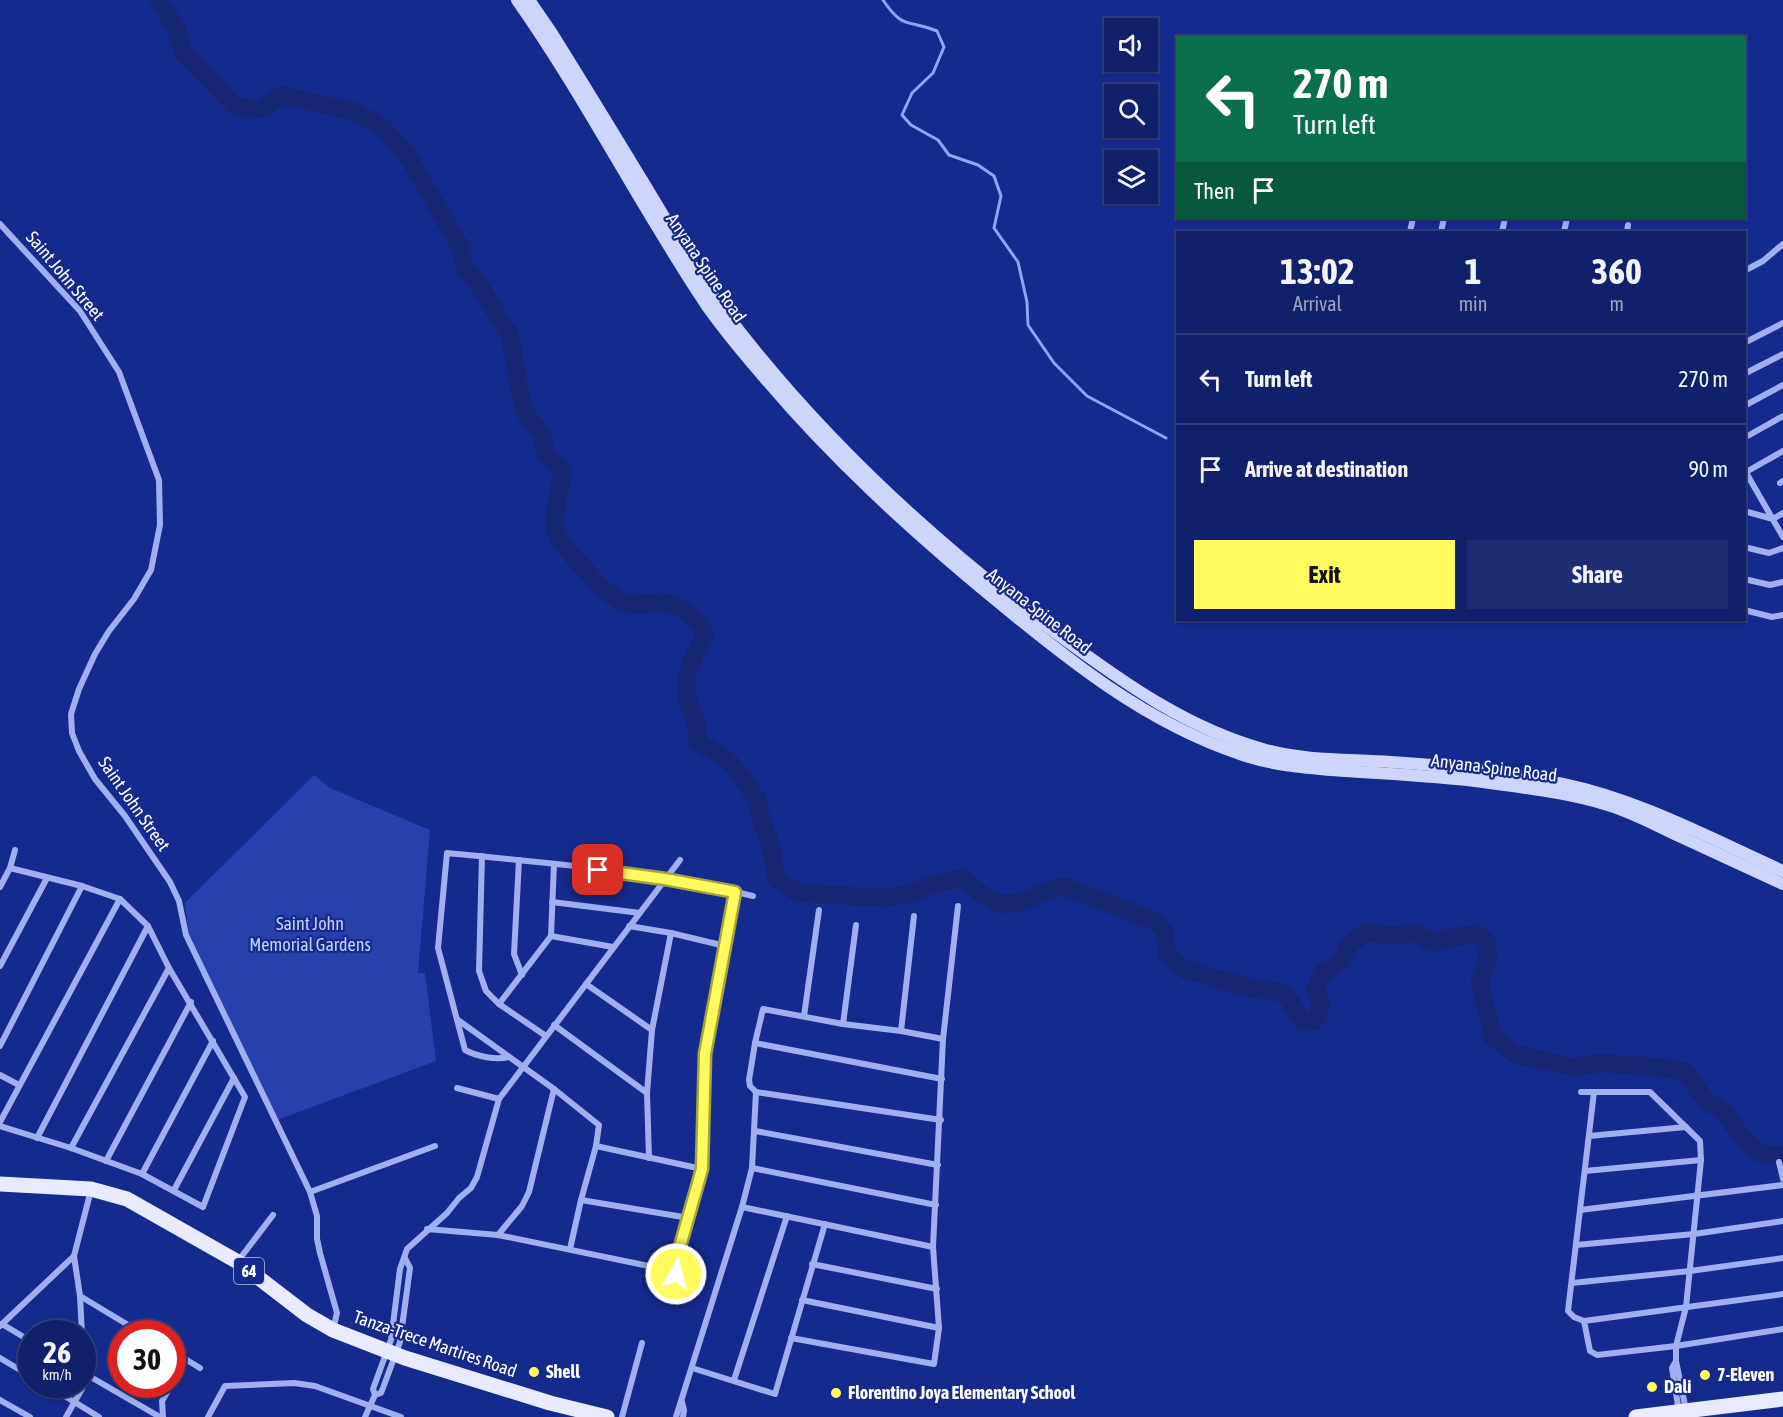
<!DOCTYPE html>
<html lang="en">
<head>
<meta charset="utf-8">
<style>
	:root { --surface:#10206a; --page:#1e2d72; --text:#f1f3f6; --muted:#9ca3c1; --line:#303e7e; --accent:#fffb5e }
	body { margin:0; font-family:"Asap Condensed",sans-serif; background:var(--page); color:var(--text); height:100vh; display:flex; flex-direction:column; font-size:22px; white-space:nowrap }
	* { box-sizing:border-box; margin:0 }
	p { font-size:20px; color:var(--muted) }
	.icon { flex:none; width:33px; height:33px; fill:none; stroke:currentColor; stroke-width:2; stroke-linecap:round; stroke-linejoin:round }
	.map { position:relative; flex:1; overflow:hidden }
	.side { position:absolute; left:1176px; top:231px; width:570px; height:390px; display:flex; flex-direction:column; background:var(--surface); border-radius:0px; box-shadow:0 2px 4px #0004,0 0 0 2px var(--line) }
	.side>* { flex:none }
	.guide { position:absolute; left:1176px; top:36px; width:570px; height:183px; border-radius:0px; box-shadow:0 2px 4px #0004,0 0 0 2px var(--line); background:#0b6e4f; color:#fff; overflow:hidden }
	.controls { position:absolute; left:1104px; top:18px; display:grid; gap:12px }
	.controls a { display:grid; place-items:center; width:54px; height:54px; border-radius:0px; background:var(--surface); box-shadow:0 2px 4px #0004,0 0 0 2px var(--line); font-size:30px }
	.speed { position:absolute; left:18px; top:1320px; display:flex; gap:12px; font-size:30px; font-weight:700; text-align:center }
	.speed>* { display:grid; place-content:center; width:78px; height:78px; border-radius:50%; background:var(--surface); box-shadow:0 2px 4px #0004,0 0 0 2px var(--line); line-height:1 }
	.speed small { font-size:15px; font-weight:400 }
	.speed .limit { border:9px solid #d22; background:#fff; color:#111 }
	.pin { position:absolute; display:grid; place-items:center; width:51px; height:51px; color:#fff; margin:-26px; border-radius:12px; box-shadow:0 3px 9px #0006 }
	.me { position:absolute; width:66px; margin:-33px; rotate:8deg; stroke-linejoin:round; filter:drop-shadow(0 0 4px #0008) }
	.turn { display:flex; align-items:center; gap:21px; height:126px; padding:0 18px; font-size:27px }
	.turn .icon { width:78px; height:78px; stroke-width:2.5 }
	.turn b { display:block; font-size:42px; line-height:51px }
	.then { display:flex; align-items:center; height:57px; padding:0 18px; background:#0003; gap:12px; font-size:22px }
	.eta { display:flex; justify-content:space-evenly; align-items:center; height:102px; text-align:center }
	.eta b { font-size:36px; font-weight:700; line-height:42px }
	.button { display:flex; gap:12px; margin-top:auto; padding:12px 18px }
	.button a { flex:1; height:69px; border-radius:0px; background:var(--accent); color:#111; font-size:24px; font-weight:700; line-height:69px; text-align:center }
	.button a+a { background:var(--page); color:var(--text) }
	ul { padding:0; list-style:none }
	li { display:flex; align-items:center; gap:18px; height:90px; padding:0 18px; border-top:2px solid var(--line) }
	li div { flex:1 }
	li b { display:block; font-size:22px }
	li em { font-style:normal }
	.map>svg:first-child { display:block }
	.green { fill:#2740ac }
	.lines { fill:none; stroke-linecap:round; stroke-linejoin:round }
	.stream { stroke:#91a5f3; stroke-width:3 }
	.river { stroke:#162672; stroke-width:18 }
	.street { stroke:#9faff0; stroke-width:6 }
	.secondary { stroke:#cdd5fb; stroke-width:12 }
	.primary { stroke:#e8ebff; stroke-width:15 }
	.route-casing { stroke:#a6a33d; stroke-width:15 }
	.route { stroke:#fffb5e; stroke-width:10 }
	.poi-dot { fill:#fffb5e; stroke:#152a8d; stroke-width:2 }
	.labels { text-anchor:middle; stroke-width:4.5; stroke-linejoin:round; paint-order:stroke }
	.shield { fill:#152a8d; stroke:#b9bfdd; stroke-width:1.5 }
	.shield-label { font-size:16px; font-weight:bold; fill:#fff }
	.street-label { font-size:18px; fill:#fff; stroke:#152a8d }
	.park-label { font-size:18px; fill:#c6d0fb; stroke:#152a8d }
	.poi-label { font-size:18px; font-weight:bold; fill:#fff; stroke:#152a8d; text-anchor:start }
</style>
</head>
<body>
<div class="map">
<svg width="1783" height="1417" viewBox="0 0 1783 1417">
	<rect width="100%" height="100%" fill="#152a8d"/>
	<polygon class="green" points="314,775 330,788 430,830 418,973 425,973 436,1061 277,1120 189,937 185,903"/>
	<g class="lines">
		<path class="stream" d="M883,0C903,30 908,19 937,31L944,47L933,73L912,93L902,115L911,125L938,140L949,155L978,165L994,176L1001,196L994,228L1018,262L1027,302L1028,325L1054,363L1087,396L1166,438"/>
		<path class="river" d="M159,0L178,33L183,53L234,105L252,110L263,108L282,95L352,111L381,126L406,153L461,248L465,269L476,280L510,336L522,403L527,416L543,436L545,454L563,471L555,512L554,528L563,545L601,587L620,601L634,605L664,602L680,608L699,622L705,636C695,654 682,676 687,697C691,717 700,719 697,742L724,757L735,768L757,799L761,820L770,843L777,880L799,893L886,898L908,894L938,883L963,878C1008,921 1013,901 1063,886L1157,922L1164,932L1167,953L1184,969L1249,988L1285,993L1303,1022L1314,1021L1322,1005L1315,990L1323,972L1340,962L1349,945L1366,932L1391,936L1415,933L1435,943L1449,938L1476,934L1487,942L1488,957L1480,980L1484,1001L1493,1037L1515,1054L1572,1067L1601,1063L1657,1067L1685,1071L1707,1102L1724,1111L1739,1133L1757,1152L1775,1156L1783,1154"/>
		<g class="street">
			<polyline points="0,224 80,311 119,372 159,480 160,525 151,570 134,599 109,631 95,654 79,689 71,714 72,733 79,751 95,779 125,816 170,882 179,901 186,935 310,1192 317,1216 317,1239 320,1253 337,1313 333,1330"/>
			<polyline points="1410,232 1413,218"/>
			<polyline points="1441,232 1444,218"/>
			<polyline points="1502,232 1505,218"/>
			<polyline points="1564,232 1567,218"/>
			<polyline points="1627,232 1628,225"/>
			<polyline points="1744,271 1763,261 1783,244"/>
			<polyline points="1744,343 1783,323"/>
			<polyline points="1744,374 1783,354"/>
			<polyline points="1744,406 1783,385"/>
			<polyline points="1744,438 1783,416"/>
			<polyline points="1744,469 1783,537"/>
			<polyline points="1746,472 1783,451"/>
			<polyline points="1780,483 1783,481"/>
			<polyline points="1744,511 1773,519 1783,513"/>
			<polyline points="1744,547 1769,553 1783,548"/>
			<polyline points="1744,579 1770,585 1783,582"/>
			<polyline points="1744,610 1772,617 1783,615"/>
			<polyline points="482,856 479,971 486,991 499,1004 546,1036"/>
			<polyline points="519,860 514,954 522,975"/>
			<polyline points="554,864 551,936 613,947"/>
			<polyline points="0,887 10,868 15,850"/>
			<polyline points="552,902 640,913"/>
			<polyline points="629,926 671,933 725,946"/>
			<polyline points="0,966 47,878"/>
			<polyline points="586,984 652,1030"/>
			<polyline points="499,1004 551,936"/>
			<polyline points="804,1016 819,910"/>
			<polyline points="458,1020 554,1089 599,1125 596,1146 581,1200 570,1249"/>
			<polyline points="843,1024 856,925"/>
			<polyline points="554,1025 647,1093"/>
			<polyline points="901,1031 914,916"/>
			<polyline points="755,1043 942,1079"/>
			<polyline points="0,1046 82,886"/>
			<path d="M509,1057C496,1060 478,1057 465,1050L438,948L447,853C549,863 654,872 753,896"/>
			<polyline points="0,1075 19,1085"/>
			<polyline points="457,1088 499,1099"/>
			<polyline points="756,1092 750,1086 749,1080 755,1043 763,1009 843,1024 901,1031 943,1039"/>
			<polyline points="1581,1092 1650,1092 1700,1141 1701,1160 1686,1307 1676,1346 1676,1361 1672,1368 1679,1412"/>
			<polyline points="0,1122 120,899"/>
			<polyline points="0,1126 71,1148 142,1174 203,1207 245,1097 169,968 148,926 120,899 82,886 10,868"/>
			<polyline points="755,1131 938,1165"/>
			<polyline points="1589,1136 1686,1127"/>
			<polyline points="37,1138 148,926"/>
			<polyline points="596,1146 702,1169"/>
			<polyline points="71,1148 169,968"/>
			<polyline points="649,1158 647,1093 652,1030 671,933"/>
			<polyline points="106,1161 191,1002"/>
			<polyline points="1779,1162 1783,1179"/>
			<polyline points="752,1168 936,1205"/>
			<polyline points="1585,1171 1701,1160"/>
			<polyline points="142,1174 213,1041"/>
			<polyline points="174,1190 234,1078"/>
			<polyline points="310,1192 435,1146"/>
			<polyline points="581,1200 689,1218"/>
			<polyline points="742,1207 933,1247"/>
			<polyline points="1580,1210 1783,1185"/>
			<polyline points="427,1229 498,1235 673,1271 702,1169 705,1054 735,892"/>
			<polyline points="498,1235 522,1206 529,1192 554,1089"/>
			<polyline points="1576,1245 1694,1234 1783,1221"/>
			<polyline points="238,1261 273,1215"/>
			<polyline points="812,1264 937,1289"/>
			<polyline points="673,1271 680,1276 692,1279"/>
			<polyline points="1572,1283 1690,1271 1783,1258"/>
			<polyline points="1783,1294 1584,1321 1590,1351 1597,1355 1676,1346 1783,1329"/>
			<polyline points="80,1296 143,1334"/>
			<polyline points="802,1300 939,1328"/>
			<polyline points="1584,1321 1574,1317 1568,1311 1594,1092"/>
			<polyline points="2,1324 32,1342"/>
			<polyline points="0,1326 74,1256"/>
			<polyline points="82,1334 80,1296 74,1256 91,1190"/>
			<polyline points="791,1338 934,1364 939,1328 933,1247 943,1039 958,906"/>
			<polyline points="172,1351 200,1368"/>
			<polyline points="0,1358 32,1377"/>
			<polyline points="1676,1361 1686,1410"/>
			<polyline points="692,1368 775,1394 825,1224"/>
			<polyline points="82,1372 160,1417"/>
			<polyline points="734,1380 787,1216"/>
			<polyline points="45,1384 99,1417"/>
			<polyline points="172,1384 186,1360"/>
			<polyline points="375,1395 381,1393 383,1388 400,1342 410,1268 405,1258"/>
			<polyline points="0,1400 30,1417"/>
			<polyline points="682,1402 684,1410 683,1417"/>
			<polyline points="66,1417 83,1387 82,1344"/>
			<polyline points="163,1417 162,1401 172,1384"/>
			<polyline points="208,1417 225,1386 294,1383 315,1386 401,1417"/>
			<polyline points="365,1417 375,1395 373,1389 391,1340 400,1269 407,1249 447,1213 459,1198 471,1188 477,1177 499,1099 680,860"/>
			<polyline points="622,1417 642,1343"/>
			<polyline points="676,1417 742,1207 752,1168 756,1092 941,1120"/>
		</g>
		<g class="secondary">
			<path d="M517,0C586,98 640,206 707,306C724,330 744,354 763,376C832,458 910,529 992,597C1067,659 1146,723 1240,754C1273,766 1309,768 1345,771C1391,774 1437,776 1483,782C1523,788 1565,792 1604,804C1630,811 1655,825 1679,836C1714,852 1748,868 1783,884"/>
			<path d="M529,0L551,32C586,88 620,144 654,200C676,236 696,273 721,307C815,433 934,543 1060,636C1124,683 1188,729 1266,750C1306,761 1350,759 1391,762C1447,765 1508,773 1563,784C1640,800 1712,839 1783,871"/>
		</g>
		<g class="primary">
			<polyline points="0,1184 91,1189 127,1199 238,1262 307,1315 333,1330 405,1358 550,1403 607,1417"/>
			<polyline points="1636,1417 1783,1399"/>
		</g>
	</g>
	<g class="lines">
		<defs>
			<polyline id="route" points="598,870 665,879 735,892 705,1054 702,1169 673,1271 676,1274"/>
		</defs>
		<use href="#route" class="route-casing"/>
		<use href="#route" class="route"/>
	</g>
	<g class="poi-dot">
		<circle cx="534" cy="1372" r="6"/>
		<circle cx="1705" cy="1375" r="6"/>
		<circle cx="1652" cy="1387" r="6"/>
		<circle cx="836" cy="1393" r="6"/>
	</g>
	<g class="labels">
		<rect class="shield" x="234" y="1258" width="30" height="26" rx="4.5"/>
		<g class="shield-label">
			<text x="249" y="1277">64</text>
		</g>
		<g class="street-label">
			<text transform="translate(706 268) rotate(56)" y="6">Anyana Spine Road</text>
			<text transform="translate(65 276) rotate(50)" y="6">Saint John Street</text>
			<text transform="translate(1039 611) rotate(38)" y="6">Anyana Spine Road</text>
			<text transform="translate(1494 768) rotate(7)" y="6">Anyana Spine Road</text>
			<text transform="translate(134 804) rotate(55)" y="6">Saint John Street</text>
			<text transform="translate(435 1344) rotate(19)" y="6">Tanza-Trece Martires Road</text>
		</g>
		<g class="park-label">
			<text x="310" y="930">Saint John<tspan x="310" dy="21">Memorial Gardens</tspan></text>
		</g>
		<g class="poi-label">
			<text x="546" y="1378">Shell</text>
			<text x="1717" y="1381">7-Eleven</text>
			<text x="1664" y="1393">Dali</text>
			<text x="848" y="1399">Florentino Joya Elementary School</text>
		</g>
	</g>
</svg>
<div class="controls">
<a><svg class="icon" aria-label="sound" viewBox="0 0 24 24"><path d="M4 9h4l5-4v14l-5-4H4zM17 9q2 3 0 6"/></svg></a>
<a><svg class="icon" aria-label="search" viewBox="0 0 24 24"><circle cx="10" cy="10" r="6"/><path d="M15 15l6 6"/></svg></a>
<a><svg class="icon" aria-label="layers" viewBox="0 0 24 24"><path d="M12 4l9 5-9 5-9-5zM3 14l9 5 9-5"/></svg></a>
</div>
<div class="speed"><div>26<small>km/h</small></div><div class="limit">30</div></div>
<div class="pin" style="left:598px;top:870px;background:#d93025"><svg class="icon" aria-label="arrive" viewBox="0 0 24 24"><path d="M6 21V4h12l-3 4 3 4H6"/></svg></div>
<svg class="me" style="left:676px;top:1274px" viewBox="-20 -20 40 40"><circle r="17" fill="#fffb5e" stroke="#fff" stroke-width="3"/><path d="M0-11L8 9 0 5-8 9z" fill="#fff"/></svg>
<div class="guide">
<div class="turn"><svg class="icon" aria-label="left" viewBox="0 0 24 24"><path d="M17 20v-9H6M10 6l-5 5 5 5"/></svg><div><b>270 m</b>Turn left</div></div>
<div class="then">Then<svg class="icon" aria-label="arrive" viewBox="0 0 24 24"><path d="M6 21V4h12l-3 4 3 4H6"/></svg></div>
</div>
<section class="side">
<div class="eta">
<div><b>13:02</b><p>Arrival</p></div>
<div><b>1</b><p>min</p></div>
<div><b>360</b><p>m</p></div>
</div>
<ul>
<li><svg class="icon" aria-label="left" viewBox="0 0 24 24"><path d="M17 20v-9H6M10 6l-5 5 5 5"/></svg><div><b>Turn left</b></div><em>270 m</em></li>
<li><svg class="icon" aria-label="arrive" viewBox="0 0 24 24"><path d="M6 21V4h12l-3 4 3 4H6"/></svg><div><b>Arrive at destination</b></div><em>90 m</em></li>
</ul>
<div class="button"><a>Exit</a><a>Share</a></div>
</section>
</div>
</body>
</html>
